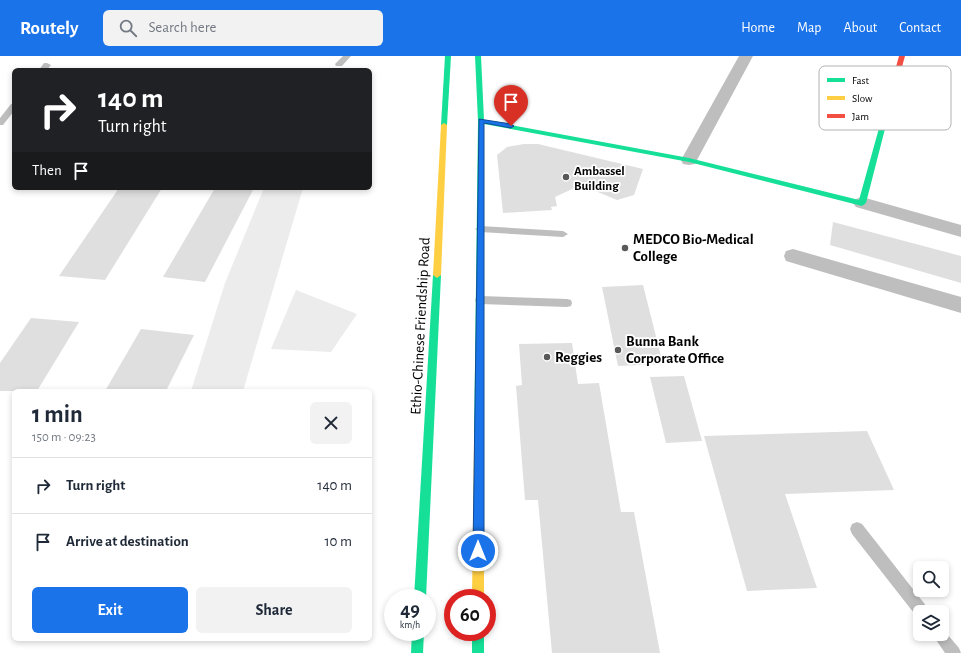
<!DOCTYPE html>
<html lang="en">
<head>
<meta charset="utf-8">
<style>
	:root { --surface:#fff; --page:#f2f2f3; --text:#1f2937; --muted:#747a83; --line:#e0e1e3; --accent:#1a73e8 }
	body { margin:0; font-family:"Alegreya Sans",sans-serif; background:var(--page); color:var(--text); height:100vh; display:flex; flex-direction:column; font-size:15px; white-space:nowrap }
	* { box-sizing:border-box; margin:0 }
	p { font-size:13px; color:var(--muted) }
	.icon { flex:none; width:22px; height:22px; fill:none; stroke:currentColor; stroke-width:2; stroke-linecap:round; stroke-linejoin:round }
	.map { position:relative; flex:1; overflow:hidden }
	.panel { position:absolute; left:12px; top:333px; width:360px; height:252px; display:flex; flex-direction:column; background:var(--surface); border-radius:6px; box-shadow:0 2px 6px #0003 }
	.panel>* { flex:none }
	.top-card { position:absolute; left:12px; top:12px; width:360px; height:122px; border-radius:6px; box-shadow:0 2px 6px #0003; background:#202124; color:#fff; overflow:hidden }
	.tools { position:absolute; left:913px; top:505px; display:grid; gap:8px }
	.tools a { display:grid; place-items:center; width:36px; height:36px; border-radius:6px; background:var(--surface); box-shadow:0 2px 6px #0003; font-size:20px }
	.speed { position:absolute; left:384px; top:533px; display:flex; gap:8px; font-size:20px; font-weight:700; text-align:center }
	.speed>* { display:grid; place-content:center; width:52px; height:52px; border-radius:50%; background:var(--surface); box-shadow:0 2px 6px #0003; line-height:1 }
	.speed small { font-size:10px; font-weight:400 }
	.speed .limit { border:6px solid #d22; background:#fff; color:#111 }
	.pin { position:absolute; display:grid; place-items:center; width:34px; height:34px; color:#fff; margin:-41px -17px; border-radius:50% 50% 50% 0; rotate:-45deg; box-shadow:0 0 4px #0007 }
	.pin .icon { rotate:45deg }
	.me { position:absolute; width:44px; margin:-22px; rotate:0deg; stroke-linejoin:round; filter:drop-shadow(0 0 3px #0008) }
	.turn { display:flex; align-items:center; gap:14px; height:84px; padding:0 20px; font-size:18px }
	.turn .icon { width:52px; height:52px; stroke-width:2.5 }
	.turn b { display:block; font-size:28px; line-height:34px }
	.then { display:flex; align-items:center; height:38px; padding:0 20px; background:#0003; gap:8px; font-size:15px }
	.round { display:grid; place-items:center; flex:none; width:42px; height:42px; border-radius:6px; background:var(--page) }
	.summary { display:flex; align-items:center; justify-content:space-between; height:68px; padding:0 20px }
	h1 { font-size:24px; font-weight:700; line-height:30px }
	.action { display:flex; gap:8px; margin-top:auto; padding:8px 20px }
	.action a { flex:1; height:46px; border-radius:6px; background:var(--accent); color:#fff; font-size:16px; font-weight:700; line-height:46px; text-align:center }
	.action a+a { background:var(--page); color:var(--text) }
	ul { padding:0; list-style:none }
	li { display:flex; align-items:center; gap:12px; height:56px; padding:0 20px; border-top:1px solid var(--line) }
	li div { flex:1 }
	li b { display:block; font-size:15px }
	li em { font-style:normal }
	header { display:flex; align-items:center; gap:24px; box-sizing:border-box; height:56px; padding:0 20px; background:var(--accent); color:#fff }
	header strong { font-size:19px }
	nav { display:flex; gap:22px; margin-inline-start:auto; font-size:14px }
	.search { width:280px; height:36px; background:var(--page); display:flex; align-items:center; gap:10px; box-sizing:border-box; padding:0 14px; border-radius:6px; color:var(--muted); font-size:15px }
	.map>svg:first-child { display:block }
	.green { fill:#ececec }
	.building { fill:#dfdfdf }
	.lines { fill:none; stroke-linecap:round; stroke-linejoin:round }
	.lane { fill:#bebebe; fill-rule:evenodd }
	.street { fill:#bebebe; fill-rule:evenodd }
	.fast { fill:#16e098; fill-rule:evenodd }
	.slow { fill:#ffcf43; fill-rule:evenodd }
	.jam { fill:#f24e42; fill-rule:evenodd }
	.route { fill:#1a73e8; stroke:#114b97 }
	.poi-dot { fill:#595959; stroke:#fff; stroke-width:1.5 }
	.labels { text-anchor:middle; stroke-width:3.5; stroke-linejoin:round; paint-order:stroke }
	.far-poi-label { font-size:13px; font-weight:bold; fill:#000; stroke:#fff; text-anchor:start }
	.poi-label { font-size:15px; font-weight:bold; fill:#000; stroke:#fff; text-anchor:start }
	.street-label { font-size:15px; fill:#000; stroke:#fff }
	.key { fill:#fff; stroke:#b2b2b2; stroke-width:1 }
	.key-label { font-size:11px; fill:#000 }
</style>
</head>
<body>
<header>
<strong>Routely</strong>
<div class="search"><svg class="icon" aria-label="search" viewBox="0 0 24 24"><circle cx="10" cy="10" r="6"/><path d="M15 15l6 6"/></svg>Search here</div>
<nav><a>Home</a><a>Map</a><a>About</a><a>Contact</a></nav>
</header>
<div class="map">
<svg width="961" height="597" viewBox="0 0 961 597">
	<rect width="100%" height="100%" fill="#fff"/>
	<g class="green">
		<polygon points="264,132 303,132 243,335 191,335 225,227"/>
		<polygon points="296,234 357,258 331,296 271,293"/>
	</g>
	<g class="building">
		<polygon points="524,88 538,88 643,113 634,139 617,144 581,129 555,141 557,150 551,151 552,154 503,157 497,99 507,91"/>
		<polygon points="119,132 162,132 105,224 59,220"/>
		<polygon points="215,132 254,132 205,226 163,221"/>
		<polygon points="833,166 961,200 961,227 830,189"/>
		<polygon points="643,229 663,308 618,310 602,231"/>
		<polygon points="31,262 79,266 37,335 0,335 0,307"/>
		<polygon points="141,273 194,279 166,335 105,335"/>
		<polygon points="572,287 578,328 599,327 621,456 634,456 660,597 552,597 538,444 525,444 516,330 522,329 519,288"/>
		<polygon points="684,320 702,385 666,387 650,321"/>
		<polygon points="867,375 894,434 785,438 817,532 747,535 704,380"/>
	</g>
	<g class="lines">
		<g class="lane">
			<polygon points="343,0 351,0 342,10 336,10 335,8"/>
			<polygon points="44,7 47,7 51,9 47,14 39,14"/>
			<polygon points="11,48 14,48 14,55 3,69 0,69 0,62"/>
			<polygon points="480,170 563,175 568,178 563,181 480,176 475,173"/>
			<polygon points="480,240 567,243 571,244 572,247 571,250 567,251 480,248 476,247 475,244 476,241"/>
			<polygon points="857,466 862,468 927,551 929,556 920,556 920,562 917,561 852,478 850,473 852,468"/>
			<polygon points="942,572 959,592 961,597 945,597 932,578 942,578"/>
		</g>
		<g class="street">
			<polygon points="739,0 753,0 697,104 695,108 689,109 683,108 681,104"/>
			<polygon points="862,141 961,169 961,181 856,151 853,147 856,143"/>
			<polygon points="793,193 961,241 961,257 786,205 784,200 786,195"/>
		</g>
		<g class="fast">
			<polygon points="445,0 451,0 447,69 444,71 441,69"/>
			<polygon points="475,0 481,0 484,64 689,102 859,144 881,65 886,64 887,65 866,147 862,150 689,106 484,68 484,387 483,390 479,392 475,390 474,387 478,65"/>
			<polygon points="437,216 441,219 426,542 414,542 433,219"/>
			<polygon points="412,576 424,576 423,597 411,597"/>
			<rect x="472" y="576" width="12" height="21"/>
		</g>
		<g class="slow">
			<polygon points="444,67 447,69 441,219 437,222 433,219 441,69"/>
			<polygon points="479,382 483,384 484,387 484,542 472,542 474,387 475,384"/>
		</g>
		<polygon class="jam" points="899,0 905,0 887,65 884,67 881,65"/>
	</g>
	<polygon class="route" points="479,63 511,68 514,70 511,72 484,67 484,495 482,499 478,501 474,499 473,495"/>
	<g class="poi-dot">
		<circle cx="566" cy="121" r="4"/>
		<circle cx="625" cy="192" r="4"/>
		<circle cx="618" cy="294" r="4"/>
		<circle cx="547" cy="301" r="4"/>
	</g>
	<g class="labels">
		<g class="far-poi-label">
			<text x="574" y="119">Ambassel<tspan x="574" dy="15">Building</tspan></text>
		</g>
		<g class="poi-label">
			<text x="633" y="188">MEDCO Bio-Medical<tspan x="633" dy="17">College</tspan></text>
			<text x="626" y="290">Bunna Bank<tspan x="626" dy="17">Corporate Office</tspan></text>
			<text x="555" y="306">Reggies</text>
		</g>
		<g class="street-label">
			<text transform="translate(420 270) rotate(-87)" y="5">Ethio-Chinese Friendship Road</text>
		</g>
	</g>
	<rect x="819" y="10" width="132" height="64" rx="6" class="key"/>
	<rect x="827" y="22" width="18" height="4" fill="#16e098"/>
	<rect x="827" y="40" width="18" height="4" fill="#ffcf43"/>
	<rect x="827" y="58" width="18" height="4" fill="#f24e42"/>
	<g class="key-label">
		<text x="852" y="28">Fast</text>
		<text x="852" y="46">Slow</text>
		<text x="852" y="64">Jam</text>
	</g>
</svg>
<div class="tools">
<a><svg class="icon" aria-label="search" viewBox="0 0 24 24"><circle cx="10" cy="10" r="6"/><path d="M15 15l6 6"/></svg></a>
<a><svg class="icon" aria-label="layers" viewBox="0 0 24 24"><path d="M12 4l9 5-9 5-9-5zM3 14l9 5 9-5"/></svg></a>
</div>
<div class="speed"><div>49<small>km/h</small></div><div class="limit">60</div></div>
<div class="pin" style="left:511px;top:70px;background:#d93025"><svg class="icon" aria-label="arrive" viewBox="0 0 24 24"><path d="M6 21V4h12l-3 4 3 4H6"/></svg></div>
<svg class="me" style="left:478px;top:495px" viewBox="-20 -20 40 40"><circle r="17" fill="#1a73e8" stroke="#fff" stroke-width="3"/><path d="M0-11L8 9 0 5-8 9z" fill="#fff"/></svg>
<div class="top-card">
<div class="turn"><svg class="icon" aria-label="right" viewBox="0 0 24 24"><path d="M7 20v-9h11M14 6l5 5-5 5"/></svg><div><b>140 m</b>Turn right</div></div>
<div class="then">Then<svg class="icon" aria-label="arrive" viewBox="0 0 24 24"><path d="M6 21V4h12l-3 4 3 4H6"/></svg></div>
</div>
<section class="panel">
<div class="summary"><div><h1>1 min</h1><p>150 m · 09:23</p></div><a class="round"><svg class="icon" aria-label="close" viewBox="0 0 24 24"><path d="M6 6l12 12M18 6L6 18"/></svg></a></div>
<ul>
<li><svg class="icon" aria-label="right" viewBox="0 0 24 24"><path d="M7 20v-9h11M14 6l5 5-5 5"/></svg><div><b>Turn right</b></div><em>140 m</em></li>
<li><svg class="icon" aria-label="arrive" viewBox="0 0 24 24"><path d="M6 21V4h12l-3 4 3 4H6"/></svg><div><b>Arrive at destination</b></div><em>10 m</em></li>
</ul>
<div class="action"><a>Exit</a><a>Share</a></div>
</section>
</div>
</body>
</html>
